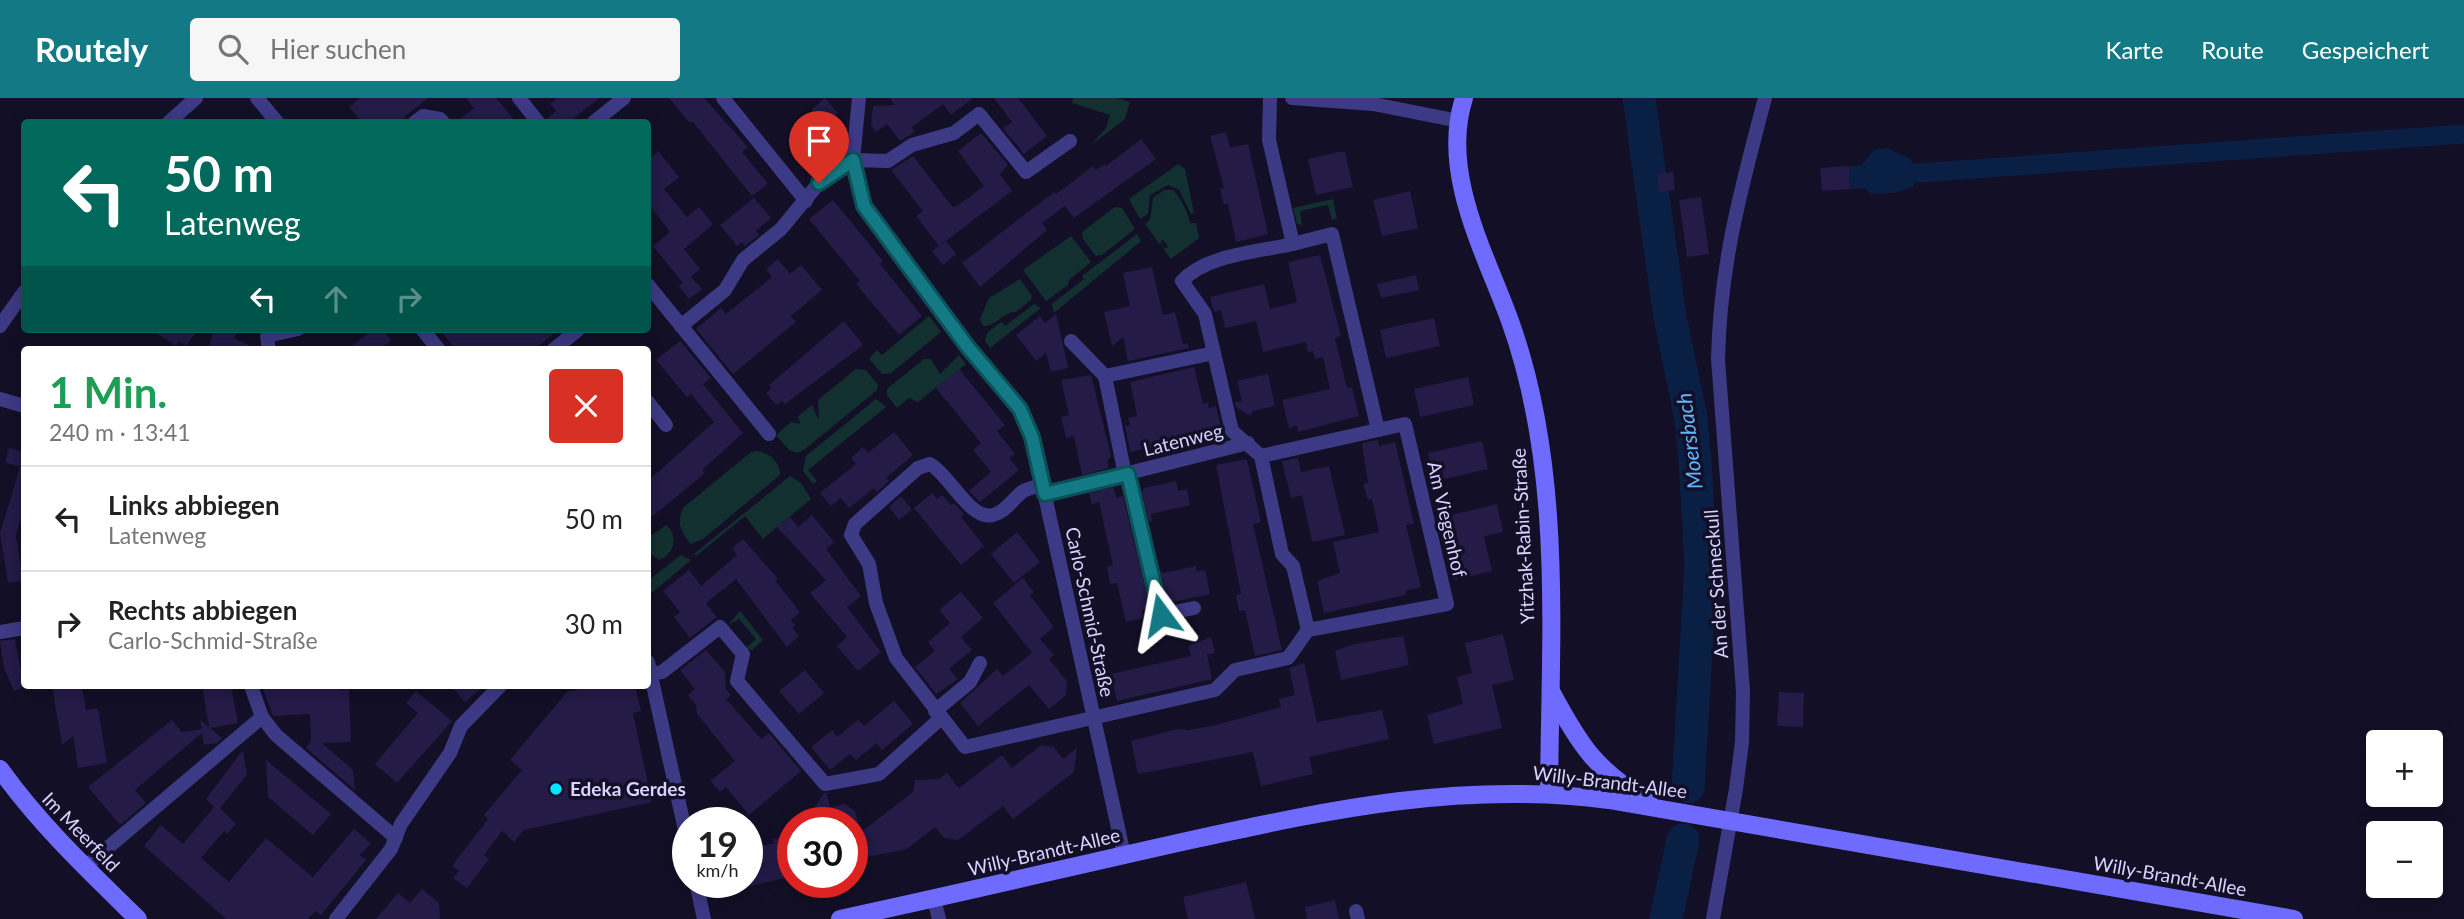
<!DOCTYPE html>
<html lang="de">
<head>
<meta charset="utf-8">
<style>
	:root { --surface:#fff; --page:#f6f6f6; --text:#222; --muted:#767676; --line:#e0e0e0; --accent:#137a85 }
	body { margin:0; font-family:Lato,sans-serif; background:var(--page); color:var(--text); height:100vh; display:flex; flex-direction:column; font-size:26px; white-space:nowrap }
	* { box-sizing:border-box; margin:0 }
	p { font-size:23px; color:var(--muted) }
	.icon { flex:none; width:38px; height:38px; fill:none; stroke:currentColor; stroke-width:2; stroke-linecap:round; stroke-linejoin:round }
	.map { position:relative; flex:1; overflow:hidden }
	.drawer { position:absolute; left:21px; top:248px; width:630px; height:343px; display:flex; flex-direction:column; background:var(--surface); border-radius:7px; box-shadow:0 4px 18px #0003 }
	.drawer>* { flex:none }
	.hud { position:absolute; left:21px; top:21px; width:630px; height:214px; border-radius:7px; box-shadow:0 4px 18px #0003; background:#00695c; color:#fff; overflow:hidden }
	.buttons { position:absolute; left:2366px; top:632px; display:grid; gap:14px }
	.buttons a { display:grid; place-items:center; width:77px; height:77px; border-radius:7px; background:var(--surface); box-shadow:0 4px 18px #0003; font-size:35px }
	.speed { position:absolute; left:672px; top:709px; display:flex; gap:14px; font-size:35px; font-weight:700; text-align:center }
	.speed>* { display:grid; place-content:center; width:91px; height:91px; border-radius:50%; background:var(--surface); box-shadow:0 4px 18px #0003; line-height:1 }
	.speed small { font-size:18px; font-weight:400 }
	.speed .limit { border:10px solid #d22; background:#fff; color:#111 }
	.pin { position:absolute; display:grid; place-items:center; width:60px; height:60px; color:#fff; margin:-72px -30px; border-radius:50% 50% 50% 0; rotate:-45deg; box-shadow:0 0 7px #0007 }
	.pin .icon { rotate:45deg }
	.me { position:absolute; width:77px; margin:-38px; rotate:347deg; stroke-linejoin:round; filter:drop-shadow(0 0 5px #0008) }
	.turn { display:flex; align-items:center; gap:24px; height:147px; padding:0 28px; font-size:32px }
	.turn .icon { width:91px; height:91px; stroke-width:2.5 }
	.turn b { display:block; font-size:49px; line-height:60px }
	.lanes { display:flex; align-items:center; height:66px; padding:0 28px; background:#0003; justify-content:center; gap:35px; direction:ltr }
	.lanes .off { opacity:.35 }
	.round { display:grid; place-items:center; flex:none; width:74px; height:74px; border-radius:7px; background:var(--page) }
	.headline { display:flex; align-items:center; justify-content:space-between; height:119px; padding:0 28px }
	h1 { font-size:42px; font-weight:700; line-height:52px; color:#1e9e55 }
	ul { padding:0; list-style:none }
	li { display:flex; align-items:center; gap:21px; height:105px; padding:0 28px; border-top:2px solid var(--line) }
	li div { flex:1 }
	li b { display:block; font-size:26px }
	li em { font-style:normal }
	header { display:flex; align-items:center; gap:42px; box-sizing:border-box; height:98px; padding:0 35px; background:var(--accent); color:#fff }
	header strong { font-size:33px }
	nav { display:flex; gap:38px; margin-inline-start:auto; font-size:24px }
	.search { width:490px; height:63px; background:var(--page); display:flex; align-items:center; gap:18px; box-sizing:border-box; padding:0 24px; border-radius:7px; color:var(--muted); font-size:26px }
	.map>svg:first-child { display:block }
	.green { fill:#12302f }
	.water { fill:#0a1f44 }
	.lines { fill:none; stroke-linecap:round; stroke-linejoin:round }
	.canal { stroke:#0a1f44; stroke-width:19 }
	.river { stroke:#0a1f44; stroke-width:33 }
	.building { fill:#241b47 }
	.street { stroke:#3d3a85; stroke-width:14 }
	.secondary { stroke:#6f6bff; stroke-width:18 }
	.route-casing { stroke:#0c4f56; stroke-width:18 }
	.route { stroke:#137a85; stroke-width:12 }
	.poi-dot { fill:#00e5ff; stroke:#130f26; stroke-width:2.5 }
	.labels { text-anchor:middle; stroke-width:7; stroke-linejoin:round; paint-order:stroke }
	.street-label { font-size:19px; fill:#d9d4ff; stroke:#130f26 }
	.poi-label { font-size:19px; font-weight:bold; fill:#d9d4ff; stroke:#130f26; text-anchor:start }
	.water-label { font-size:21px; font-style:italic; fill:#62b6ff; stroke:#130f26 }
</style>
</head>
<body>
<header>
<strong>Routely</strong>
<div class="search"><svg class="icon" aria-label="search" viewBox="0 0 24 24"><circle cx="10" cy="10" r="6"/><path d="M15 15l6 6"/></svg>Hier suchen</div>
<nav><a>Karte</a><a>Route</a><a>Gespeichert</a></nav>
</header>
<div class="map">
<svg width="2464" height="821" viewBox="0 0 2464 821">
	<rect width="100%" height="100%" fill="#130f26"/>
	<g class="green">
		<polygon points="1073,0 1116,0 1130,4 1125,21 1091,47 1106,30 1110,17 1072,5"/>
		<polygon points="1178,66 1185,71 1194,115 1191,116 1179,92 1168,87 1150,97 1148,116 1140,121 1129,101"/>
		<path d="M1164,92H1173C1182,102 1187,112 1190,125H1196L1199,140L1171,161L1163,151L1169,149L1162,141L1160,147L1145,126L1150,122L1153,100Z"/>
		<polygon points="1333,101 1337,121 1332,122 1328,107 1300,113 1302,127 1297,126 1293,110"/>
		<polygon points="1115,109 1122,110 1135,131 1102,157 1096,158 1083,141 1082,134"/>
		<polygon points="1137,136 1141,143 1054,215 1052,206 1084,181 1082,178"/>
		<polygon points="1071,138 1091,164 1069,182 1068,187 1046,203 1023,172"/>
		<path d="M1020,181L1032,198L1031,202L1016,214C1002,214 996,229 983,228L980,221L989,200Z"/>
		<polygon points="1034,206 1041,210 990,250 985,243 987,235 1001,224 1005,228"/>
		<polygon points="929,218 941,234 891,275 882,276 869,261 877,252 882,257"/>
		<polygon points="959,257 966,266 918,304 909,300 897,310 887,297 887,291 924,261 931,261 940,276"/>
		<polygon points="856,271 866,272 878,287 876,293 805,351 798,355 789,352 776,337 791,324 800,326 798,318 812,307 819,323 818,302"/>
		<polygon points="876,301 886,309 808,372 817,383 813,386 803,373 806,358"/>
		<path d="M758,353C769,355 781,365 780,377L703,441L691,446C680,434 676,422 684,409L751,354Z"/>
		<polygon points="790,378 801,385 811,401 766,438 763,441 745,418 696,458 694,456"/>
		<path d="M666,427C679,437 674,457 659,462L648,453V440Z"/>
		<polygon points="681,457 691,462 648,498 650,481"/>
		<polygon points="740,513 763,542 752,552 746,550 756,541 739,521 728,527"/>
	</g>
	<polygon class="water" points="1887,50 1911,61 1917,80 1913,89 1894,95 1870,96 1865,90 1850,91 1849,68 1861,68 1874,52"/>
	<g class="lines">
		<polyline class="canal" points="1890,77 2464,36"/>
		<g class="river">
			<polyline points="1639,0 1670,219 1691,320 1695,362 1701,467 1688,689"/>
			<polyline points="1666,821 1683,742"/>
		</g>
	</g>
	<g class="building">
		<polygon points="360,0 428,0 398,24 362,24 349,9"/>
		<polygon points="466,0 496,0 516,24 456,24 474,10"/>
		<polygon points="558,0 599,0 569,24 547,24 547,21 556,13 550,6"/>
		<polygon points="669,0 704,0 748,49 742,54 768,86 752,98 693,24 689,24"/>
		<polygon points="825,0 838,15 823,27 811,12"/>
		<polygon points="890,0 973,0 951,17 943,6 912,29 915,34 900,43 887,26 876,34 871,26 873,8 895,7"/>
		<polygon points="994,0 1018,0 1047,38 1024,56 1003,30 1012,24"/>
		<polygon points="811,24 832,49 809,68 794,54 795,50 788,43"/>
		<polygon points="1226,34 1230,50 1248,46 1268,136 1236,144 1228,106 1224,107 1220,91 1224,90 1210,38"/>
		<polygon points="981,35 1008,67 1000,76 1012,93 939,148 916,118 923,113 891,72 913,58 943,97 953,109 957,108 984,88 958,53"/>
		<polygon points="1141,41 1156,61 1074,120 1065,108 1042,125 1047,132 980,189 962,165 1054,94 1056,96 1093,68 1096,72 1105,66 1106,68"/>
		<polygon points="658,53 679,79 664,91 687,119 699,109 713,126 684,151 700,171 691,179 702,191 689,201 679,188 683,185 653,148 670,134 648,105 648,62"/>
		<polygon points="1338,54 1345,54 1353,89 1316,97 1308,61"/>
		<polygon points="1849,68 1850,91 1822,93 1820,70"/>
		<polygon points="1673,74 1675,92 1659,94 1657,76"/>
		<polygon points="1410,93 1418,130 1382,138 1373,102"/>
		<polygon points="1701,99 1709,156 1687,159 1679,102"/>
		<polygon points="754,100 771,120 756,133 759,137 745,148 742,144 737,148 720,127"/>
		<polygon points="833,102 883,163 880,166 922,218 899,237 856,186 860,183 809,121"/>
		<polygon points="946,143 956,156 943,167 932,153"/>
		<polygon points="1320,157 1341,238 1335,240 1347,290 1352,289 1359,318 1298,334 1297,328 1289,330 1282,302 1330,291 1323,259 1315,261 1313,253 1308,254 1306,244 1263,254 1256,223 1225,230 1221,212 1214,214 1210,199 1264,186 1270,211 1297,204 1288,164"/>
		<polygon points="778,161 790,176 801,167 822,192 791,218 796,224 733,276 696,231 721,210 726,216 772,179 766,171"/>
		<polygon points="1152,169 1163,217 1175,214 1183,246 1188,245 1189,250 1128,263 1123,239 1112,248 1104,214 1130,208 1123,175"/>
		<polygon points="1416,177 1419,192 1381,200 1377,186"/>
		<polygon points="1056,216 1068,270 1051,274 1046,255 1036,263 1016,237 1040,218 1045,225"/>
		<polygon points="1434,220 1440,248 1386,260 1380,232"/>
		<polygon points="844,223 863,247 785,306 782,303 776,307 766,295 772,290 769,287"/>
		<polygon points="150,231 198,231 186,248 179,243 176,248"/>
		<polygon points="214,231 238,231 234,240 259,252 208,252"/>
		<polygon points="373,231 382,231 391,242 379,252 347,252"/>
		<polygon points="439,231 559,231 534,252 456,252"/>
		<polygon points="680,243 711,280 703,286 743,335 702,372 705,375 648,422 648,383 714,324 691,296 687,299 656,262"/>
		<polygon points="1194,269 1203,306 1208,305 1209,310 1216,308 1221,330 1213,332 1214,336 1130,354 1125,328 1130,327 1128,320 1137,318 1130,284"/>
		<polygon points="959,271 1005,327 997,333 1015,356 1009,360 1019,372 980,404 969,393 991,374 973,352 981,345 936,290"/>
		<polygon points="1268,276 1275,308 1253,313 1250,318 1236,309 1235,304 1242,303 1237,283"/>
		<polygon points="1091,277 1111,358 1107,363 1109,370 1082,377 1074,338 1066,340 1061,319 1069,317 1061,282"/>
		<polygon points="1468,279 1474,307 1420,319 1414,291"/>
		<polygon points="894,334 913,357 886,380 889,383 877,394 874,390 849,410 841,400 831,408 820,395 856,366 851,360 863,349 868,355"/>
		<polygon points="1378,342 1379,348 1395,344 1414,426 1406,427 1421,489 1405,493 1406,497 1324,515 1317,483 1340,475 1333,444 1379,434 1372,401 1368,402 1363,386 1368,385 1362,345"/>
		<polygon points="1482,343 1488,371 1435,383 1428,355"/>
		<polygon points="9,350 24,354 20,369 5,364"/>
		<polygon points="1298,360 1301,374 1329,368 1345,437 1312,444 1302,397 1291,400 1282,363"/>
		<polygon points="1241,362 1247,362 1261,424 1253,426 1282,552 1255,558 1245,512 1239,513 1236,497 1241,496 1216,367"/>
		<polygon points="21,366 24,367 24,407 16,438 23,483 8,485 0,435"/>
		<polygon points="1176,383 1178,393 1187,391 1190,407 1151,416 1152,423 1149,424 1142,394 1144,390"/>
		<polygon points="1113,389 1116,400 1123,398 1150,510 1142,512 1143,520 1126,524 1117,485 1110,486 1107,469 1113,467 1099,404 1092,406 1089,395"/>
		<polygon points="932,395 937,401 942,397 951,407 954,405 964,416 961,419 984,448 961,467 914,410"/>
		<polygon points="901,398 912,412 899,422 889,409"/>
		<polygon points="1497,406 1503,434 1484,438 1492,473 1454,482 1450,467 1454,466 1443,419"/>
		<polygon points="812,417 834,444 826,451 861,498 847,509 881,554 858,573 837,548 847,539 810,495 826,482 777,429 790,419 798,429"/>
		<polygon points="1017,434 1040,464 1014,485 991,456"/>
		<polygon points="743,441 778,481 775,483 800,514 791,522 795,527 792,529 799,538 787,549 736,481 706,505 717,519 690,540 674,519 680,514 663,493 689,472 701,488 737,457 732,450"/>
		<polygon points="1196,468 1197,474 1205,472 1210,496 1168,505 1160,472 1163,475"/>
		<polygon points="1023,480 1034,494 1030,497 1054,529 1040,541 1054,557 1049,561 1067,583 1066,597 1049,611 1029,587 978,628 960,605 997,571 1003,578 1032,555 993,505"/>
		<polygon points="961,494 983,520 961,539 972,552 949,571 958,581 936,596 915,569 935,553 928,544 950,525 939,512"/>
		<polygon points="1503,536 1514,582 1492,587 1502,630 1434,646 1427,617 1463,606 1457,579 1472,575 1465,545"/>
		<polygon points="1403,538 1409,567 1341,582 1335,553 1354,546"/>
		<polygon points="1211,539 1215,555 1207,557 1212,581 1117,603 1111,576 1191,558 1188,548"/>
		<polygon points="15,541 24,589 14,593 4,570 0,543"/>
		<polygon points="706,552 725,574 726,591 731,597 726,601 761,641 769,635 801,673 749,717 726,689 720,694 710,683 735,663 697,616 696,607 688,597 695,591 680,572"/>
		<polygon points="1304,565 1317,624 1382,612 1389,641 1309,659 1313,676 1261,688 1253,654 1138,676 1131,643 1178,631 1189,632 1216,627 1281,609 1279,601 1295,597 1289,570"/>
		<polygon points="805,572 824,595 799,616 779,593"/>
		<polygon points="52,588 82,588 86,612 98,610 107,665 78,670 73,638 62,647"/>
		<polygon points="202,588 231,588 238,625 210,630 222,640 217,645 204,647 202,635 158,672 135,692 146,705 120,727 88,689 172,622 182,634 202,631 200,622 209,629"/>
		<polygon points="262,588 339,588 339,592 349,591 351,644 322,645 353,672 355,692 306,650 311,643 310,616 273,618"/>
		<polygon points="451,588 484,588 465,604"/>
		<polygon points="593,588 635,588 641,613 633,615 652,704 524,732 514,744 502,733 484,757 489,761 467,790 453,780 459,773 452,768 488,721 484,717 522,672 510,662 567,594"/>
		<polygon points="416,593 452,623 397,685 375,666 418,615 406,605"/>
		<polygon points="1779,594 1804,595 1803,629 1777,628"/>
		<polygon points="894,603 913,626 882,652 877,645 856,662 850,656 830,672 811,649 832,632 837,639 858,622 864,628"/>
		<polygon points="1041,647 1054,649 1063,661 1077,650 1074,674 1013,721 1003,708 958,742 944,740 935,729 907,751 852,762 852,741 913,694 915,682 939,681 947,675 959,690 1002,657 1012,670"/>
		<polygon points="243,652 247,677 220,710 236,726 227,736 224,733 201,760 229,784 266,740 313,779 354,731 371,745 360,757 366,762 321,817 315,813 308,821 226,821 144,748 161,727 183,746 214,709 206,701"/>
		<polygon points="266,662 331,716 313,737 268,699"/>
		<polygon points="824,695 827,695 830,709 845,706 855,713 858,724 816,724 813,712"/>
		<polygon points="793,736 793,778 747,789 747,761 763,757 761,748 774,745 773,741"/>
		<polygon points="1246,784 1255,821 1188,821 1183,799"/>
		<polygon points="422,791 439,805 440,821 376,821 398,795 410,805"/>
		<polygon points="1335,802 1339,821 1307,821 1305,809"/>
	</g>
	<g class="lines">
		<g class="street">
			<polyline points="257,0 277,24"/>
			<polyline points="519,0 538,24"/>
			<polyline points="723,0 806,103"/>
			<polyline points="859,0 853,62 864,108 967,248 1020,311 1032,339 1124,757"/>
			<polyline points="1270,0 1269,42 1293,146 1332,136 1378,332"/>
			<polyline points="1292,0 1373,6 1459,23"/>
			<polyline points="169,24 196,0"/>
			<polyline points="415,24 423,18 440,21 443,24"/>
			<polyline points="594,24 624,0"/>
			<path d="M1293,146C1258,154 1208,156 1182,183L1205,216L1232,333L1261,358L1282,456L1293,468L1308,532"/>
			<polyline points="648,187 769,336"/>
			<polyline points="0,228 24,194"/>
			<polyline points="681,228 725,192 743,162 781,131 819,85 853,62 888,63 912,47 954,35 979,16 1026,74 1070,43"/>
			<polyline points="422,231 439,252"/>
			<polyline points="1071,243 1105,278 1214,255"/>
			<polyline points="269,252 267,238 298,231"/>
			<polyline points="553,252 579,231"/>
			<polyline points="1105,278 1125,377"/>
			<polyline points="0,301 24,308"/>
			<polyline points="648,304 666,327"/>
			<polyline points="1128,376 1161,517 1194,510"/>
			<path d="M1043,387C1036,389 1027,390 1022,394C1013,401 1007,412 996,416C972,427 951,378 930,366L918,370L855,426L851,437L869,466L876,505L896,560L965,649L1215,592L1235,572L1288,560L1308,532L1447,506L1405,326L1261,358"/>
			<polyline points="1045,396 1248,345"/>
			<polyline points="0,534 24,530"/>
			<polyline points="648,564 688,746"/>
			<polyline points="650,576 662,574 720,529 743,556 737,583 825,686 879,676 941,620"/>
			<polyline points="251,588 262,619 276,637 396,740"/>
			<polyline points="935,613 970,584 980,565"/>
			<polyline points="85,769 262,619"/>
			<polyline points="696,784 704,821"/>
			<polyline points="934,801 939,821"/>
			<polyline points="1356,813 1358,821"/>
			<polyline points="336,821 391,751 401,726 450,655 461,628 500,588"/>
			<path d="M1713,821L1736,691L1742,644L1743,593L1718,261C1720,166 1741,91 1765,0"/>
		</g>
		<g class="secondary">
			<path d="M1464,0C1440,75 1485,154 1510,223C1564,373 1550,539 1549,695"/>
			<path d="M1552,595C1582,651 1595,670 1649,705"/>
			<path d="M0,671C40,727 89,773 138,821"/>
			<path d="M840,821C957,796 1074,768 1191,742C1333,711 1462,683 1609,702L2294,821"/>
		</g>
	</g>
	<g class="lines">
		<defs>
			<polyline id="route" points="819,85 853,62 864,108 967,248 1020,311 1032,339 1045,396 1128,376 1161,517"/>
		</defs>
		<use href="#route" class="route-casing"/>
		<use href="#route" class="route"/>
	</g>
	<circle class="poi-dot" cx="556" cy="691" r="7"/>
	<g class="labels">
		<g class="street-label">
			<text transform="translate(1183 342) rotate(-14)" y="7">Latenweg</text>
			<text transform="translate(1447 421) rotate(77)" y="7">Am Viegenhof</text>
			<text transform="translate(1523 438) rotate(-93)" y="7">Yitzhak-Rabin-Straße</text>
			<text transform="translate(1716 486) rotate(-94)" y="7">An der Schneckull</text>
			<text transform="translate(1090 514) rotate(78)" y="7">Carlo-Schmid-Straße</text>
			<text transform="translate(1610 684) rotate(7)" y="7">Willy-Brandt-Allee</text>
			<text transform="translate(81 734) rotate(46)" y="7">Im Meerfeld</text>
			<text transform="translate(1044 754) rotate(-13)" y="7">Willy-Brandt-Allee</text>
			<text transform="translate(2170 778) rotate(10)" y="7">Willy-Brandt-Allee</text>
		</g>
		<g class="poi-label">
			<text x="570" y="698">Edeka Gerdes</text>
		</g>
		<g class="water-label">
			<text transform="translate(1690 343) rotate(-97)" y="7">Moersbach</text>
		</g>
	</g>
</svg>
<div class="buttons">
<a>+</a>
<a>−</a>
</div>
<div class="speed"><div>19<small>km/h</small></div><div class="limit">30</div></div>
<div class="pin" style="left:819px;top:85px;background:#d93025"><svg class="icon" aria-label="arrive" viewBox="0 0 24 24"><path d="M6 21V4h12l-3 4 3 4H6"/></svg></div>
<svg class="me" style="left:1161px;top:517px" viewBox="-20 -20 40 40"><path d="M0-17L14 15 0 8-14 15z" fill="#137a85" stroke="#fff" stroke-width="4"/></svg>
<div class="hud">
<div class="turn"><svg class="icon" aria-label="left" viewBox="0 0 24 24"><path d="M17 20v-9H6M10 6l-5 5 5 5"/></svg><div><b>50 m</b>Latenweg</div></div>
<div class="lanes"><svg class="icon" aria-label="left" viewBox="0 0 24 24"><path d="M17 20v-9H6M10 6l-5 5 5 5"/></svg><svg class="icon off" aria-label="ahead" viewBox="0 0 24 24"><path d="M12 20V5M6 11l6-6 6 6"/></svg><svg class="icon off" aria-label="right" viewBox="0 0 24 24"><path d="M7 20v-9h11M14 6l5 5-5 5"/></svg></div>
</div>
<section class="drawer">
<div class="headline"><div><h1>1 Min.</h1><p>240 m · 13:41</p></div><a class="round" style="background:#d93025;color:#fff"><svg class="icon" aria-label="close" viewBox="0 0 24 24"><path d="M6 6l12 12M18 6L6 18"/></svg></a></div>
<ul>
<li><svg class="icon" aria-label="left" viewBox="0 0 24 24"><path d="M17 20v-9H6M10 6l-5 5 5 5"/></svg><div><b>Links abbiegen</b><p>Latenweg</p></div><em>50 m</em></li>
<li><svg class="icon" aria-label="right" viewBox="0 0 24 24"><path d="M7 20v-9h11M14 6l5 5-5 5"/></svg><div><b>Rechts abbiegen</b><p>Carlo-Schmid-Straße</p></div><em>30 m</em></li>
</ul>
</section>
</div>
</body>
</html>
